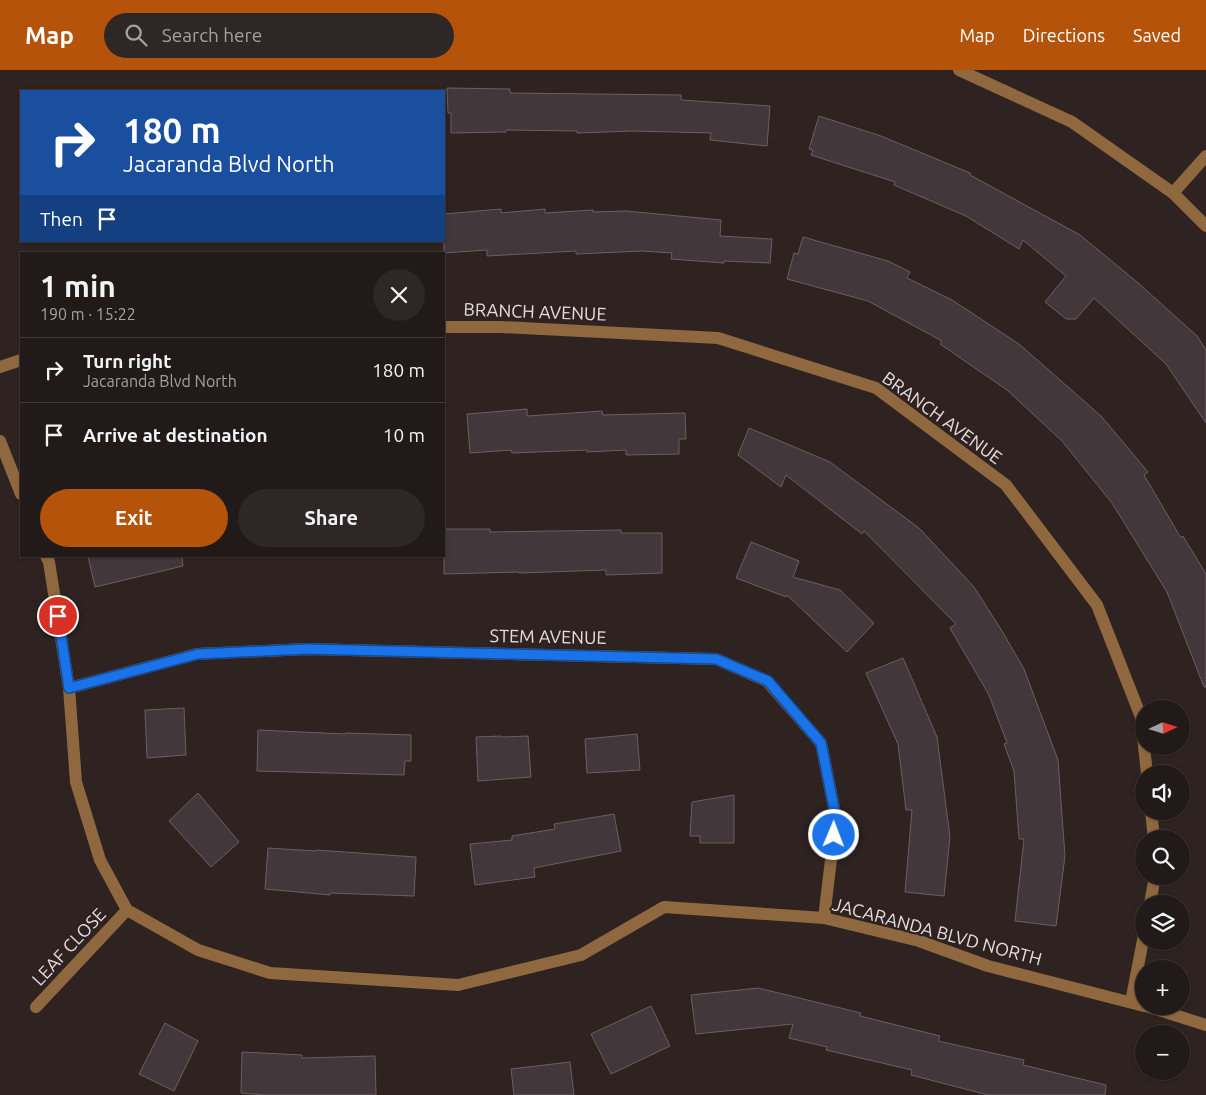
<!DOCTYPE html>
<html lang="en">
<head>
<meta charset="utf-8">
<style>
	:root { --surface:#221a19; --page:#2e2726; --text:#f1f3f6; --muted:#a2a1a2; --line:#3f3838; --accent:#b45309 }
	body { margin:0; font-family:Ubuntu,sans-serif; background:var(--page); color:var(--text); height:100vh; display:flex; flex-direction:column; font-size:19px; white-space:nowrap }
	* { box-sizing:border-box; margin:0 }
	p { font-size:16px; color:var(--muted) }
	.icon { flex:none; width:28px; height:28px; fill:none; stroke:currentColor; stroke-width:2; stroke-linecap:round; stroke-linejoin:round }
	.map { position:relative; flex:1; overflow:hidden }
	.panel { position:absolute; left:20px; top:182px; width:425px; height:305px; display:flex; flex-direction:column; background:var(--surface); border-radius:0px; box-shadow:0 1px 4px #0004,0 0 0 1px var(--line) }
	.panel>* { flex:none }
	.top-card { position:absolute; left:20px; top:20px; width:425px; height:152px; border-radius:0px; box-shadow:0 1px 4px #0004,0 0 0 1px var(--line); background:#1a4fa0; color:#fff; overflow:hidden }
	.needle { width:32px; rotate:86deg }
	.buttons { position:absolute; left:1135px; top:630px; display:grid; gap:10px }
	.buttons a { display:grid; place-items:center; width:55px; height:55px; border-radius:50%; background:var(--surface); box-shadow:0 1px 4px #0004,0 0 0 1px var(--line); font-size:25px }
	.pin { position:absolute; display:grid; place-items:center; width:42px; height:42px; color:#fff; margin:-21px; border:2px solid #fff; border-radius:50%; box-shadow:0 1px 5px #0007 }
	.me { position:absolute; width:55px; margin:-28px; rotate:1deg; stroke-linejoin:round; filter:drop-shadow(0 0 4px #0008) }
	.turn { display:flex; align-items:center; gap:18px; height:105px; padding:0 20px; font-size:22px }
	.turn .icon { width:65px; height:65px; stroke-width:2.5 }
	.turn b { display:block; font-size:35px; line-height:42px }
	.then { display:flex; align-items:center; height:48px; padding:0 20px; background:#0003; gap:10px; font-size:19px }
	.round { display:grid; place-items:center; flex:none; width:52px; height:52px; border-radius:26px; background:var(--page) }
	.head { display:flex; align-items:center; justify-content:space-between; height:85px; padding:0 20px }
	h1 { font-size:30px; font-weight:600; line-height:38px }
	.button { display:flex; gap:10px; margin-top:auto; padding:10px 20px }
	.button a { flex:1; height:58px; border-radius:30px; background:var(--accent); color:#fff; font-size:20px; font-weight:600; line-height:58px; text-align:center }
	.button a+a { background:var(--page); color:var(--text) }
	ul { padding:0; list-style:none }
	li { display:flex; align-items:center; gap:15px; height:65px; padding:0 20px; border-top:1px solid var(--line) }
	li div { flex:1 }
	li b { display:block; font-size:19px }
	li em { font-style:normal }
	header { display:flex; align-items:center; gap:30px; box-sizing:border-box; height:70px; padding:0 25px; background:var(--accent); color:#fff }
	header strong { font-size:24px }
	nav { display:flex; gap:28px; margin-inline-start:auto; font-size:18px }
	.search { width:350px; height:45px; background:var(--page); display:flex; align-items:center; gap:12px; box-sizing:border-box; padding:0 18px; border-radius:28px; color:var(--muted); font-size:19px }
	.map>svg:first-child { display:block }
	.building { fill:#42373a; stroke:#6b5f63 }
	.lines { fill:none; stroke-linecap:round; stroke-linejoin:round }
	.minor { stroke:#90683f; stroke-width:12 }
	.route-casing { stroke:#114b97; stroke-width:12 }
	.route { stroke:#1a73e8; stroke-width:9 }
	.labels { text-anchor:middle; stroke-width:4.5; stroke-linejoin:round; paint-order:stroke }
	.street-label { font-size:18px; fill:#e4dddb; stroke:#2e2321 }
</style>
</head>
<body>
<header>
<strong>Map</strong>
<div class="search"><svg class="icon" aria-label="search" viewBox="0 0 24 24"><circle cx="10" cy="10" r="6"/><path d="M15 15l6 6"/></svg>Search here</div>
<nav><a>Map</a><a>Directions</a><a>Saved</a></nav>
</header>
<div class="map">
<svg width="1206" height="1025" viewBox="0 0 1206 1025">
	<rect width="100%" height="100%" fill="#2e2321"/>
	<g class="building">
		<polygon points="447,18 510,19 510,23 681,25 681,30 770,36 767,76 710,70 711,63 633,61 577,63 577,61 506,60 506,62 451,63 451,43 448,43"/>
		<polygon points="819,46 881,66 970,103 970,105 1080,165 1137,212 1197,266 1206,280 1206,353 1166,294 1094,228 1076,249 1066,249 1045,232 1066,206 1023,170 1019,179 966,146 894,115 895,112 811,85 813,80 809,79"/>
		<polygon points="501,139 501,143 545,139 545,143 593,140 593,142 626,141 721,150 720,166 772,169 770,193 724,191 724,193 671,189 672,183 642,181 576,184 576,181 487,186 487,180 444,183 444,144"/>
		<polygon points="803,167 888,191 910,202 907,208 952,230 1019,274 1101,346 1148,402 1144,405 1181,468 1183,466 1206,504 1206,617 1204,617 1167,522 1112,433 1062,371 1007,320 940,274 942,271 868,231 787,209 794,183 798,184"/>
		<polygon points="527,339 527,346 602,341 603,345 685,343 686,369 679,369 679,384 626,385 626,380 587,382 587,380 512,383 511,380 470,383 467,344"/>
		<polygon points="749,358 830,392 919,458 974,517 1002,561 1024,599 1058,690 1065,786 1056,856 1015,851 1024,769 1019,769 1014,701 1004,674 1007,673 989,625 950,558 956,554 864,461 862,464 786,405 781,417 738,385"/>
		<polygon points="444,459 490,459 490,462 621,460 621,463 662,463 662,503 606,505 606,500 519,503 519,502 444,504"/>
		<polygon points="751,472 799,491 793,507 840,520 874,553 847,582 787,525 786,527 736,508"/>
		<polygon points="88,486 182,486 183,496 95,517"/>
		<polygon points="903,588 937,667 950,767 944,826 905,822 912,740 906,740 898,674 866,603"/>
		<polygon points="184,638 186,685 147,688 145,640"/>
		<polygon points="258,660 346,664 346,663 411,665 411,691 405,691 404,705 257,701"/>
		<polygon points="637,664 640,700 587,703 585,669"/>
		<polygon points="501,666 502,667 528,666 531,707 478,711 476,667"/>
		<polygon points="198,723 239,772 211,797 169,751"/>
		<polygon points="734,725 734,773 700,773 700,766 690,766 692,732"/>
		<polygon points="614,744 621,781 534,798 535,807 475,815 470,774 512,770 512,766 555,759 554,754"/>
		<polygon points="268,778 316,781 316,780 416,787 414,826 330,823 330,825 265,819"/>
		<polygon points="758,918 861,943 860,946 940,966 938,971 1024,990 1023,995 1106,1015 1105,1025 988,1025 911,1005 912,1000 826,980 827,977 789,968 793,954 696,964 691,925"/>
		<polygon points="651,936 670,976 611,1004 591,964"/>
		<polygon points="165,953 198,971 174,1021 139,1004"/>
		<polygon points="242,982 302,985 302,988 375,986 376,1025 265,1025 241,1023"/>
		<polygon points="570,992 574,1025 514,1025 511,999"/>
	</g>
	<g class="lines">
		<g class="minor">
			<polyline points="959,0 1072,52 1173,123 1206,156"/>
			<polyline points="1173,123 1206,86"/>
			<polyline points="444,257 501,257 718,268 876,318 1006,415 1097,535 1141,647 1144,675"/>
			<polyline points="0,297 21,290"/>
			<polyline points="0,371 21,424"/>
			<polyline points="46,486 49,492 69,618 76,712 100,790 127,840 198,880 270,903 458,915 581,885 664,837 824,848 919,871 988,896 1144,936"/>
			<polyline points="69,618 197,584 307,579 716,589 767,611 821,673 836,748 824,848"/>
			<polyline points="1144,676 1147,704"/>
			<polyline points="1151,741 1154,769"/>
			<polyline points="1150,834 1155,806"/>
			<polyline points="1131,932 1144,865"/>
			<polyline points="1146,936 1206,955"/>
			<polyline points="36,937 127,840"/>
		</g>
	</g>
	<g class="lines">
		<defs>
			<polyline id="route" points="58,546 69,618 198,584 307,579 716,589 768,611 821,673 836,748 834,765"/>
		</defs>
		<use href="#route" class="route-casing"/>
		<use href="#route" class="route"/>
	</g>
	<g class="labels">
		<g class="street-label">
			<text transform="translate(535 242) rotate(2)" y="6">BRANCH AVENUE</text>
			<text transform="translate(942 348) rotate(36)" y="6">BRANCH AVENUE</text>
			<text transform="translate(548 567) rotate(1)" y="6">STEM AVENUE</text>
			<text transform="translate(937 862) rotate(15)" y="6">JACARANDA BLVD NORTH</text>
			<text transform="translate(69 877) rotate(-47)" y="6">LEAF CLOSE</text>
		</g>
	</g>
</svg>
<div class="buttons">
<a><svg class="needle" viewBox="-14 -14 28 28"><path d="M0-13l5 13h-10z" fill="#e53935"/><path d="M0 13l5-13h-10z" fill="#a2a1a2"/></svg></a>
<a><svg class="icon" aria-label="sound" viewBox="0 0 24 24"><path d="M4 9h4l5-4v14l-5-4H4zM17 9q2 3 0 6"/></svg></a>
<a><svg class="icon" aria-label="search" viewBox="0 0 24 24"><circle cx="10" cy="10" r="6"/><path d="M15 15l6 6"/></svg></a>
<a><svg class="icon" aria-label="layers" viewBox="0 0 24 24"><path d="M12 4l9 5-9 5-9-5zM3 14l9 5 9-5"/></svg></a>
<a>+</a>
<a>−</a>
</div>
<div class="pin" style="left:58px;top:546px;background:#d93025"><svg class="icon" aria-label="arrive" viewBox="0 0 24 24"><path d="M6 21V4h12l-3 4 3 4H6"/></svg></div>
<svg class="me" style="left:834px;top:765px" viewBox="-20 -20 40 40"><circle r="17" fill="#1a73e8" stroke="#fff" stroke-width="3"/><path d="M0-11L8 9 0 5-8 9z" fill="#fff"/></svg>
<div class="top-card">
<div class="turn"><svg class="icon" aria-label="right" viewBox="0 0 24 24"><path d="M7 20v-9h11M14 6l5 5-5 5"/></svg><div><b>180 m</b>Jacaranda Blvd North</div></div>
<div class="then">Then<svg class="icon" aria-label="arrive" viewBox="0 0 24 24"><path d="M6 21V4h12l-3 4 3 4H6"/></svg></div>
</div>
<section class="panel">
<div class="head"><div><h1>1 min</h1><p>190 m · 15:22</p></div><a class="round"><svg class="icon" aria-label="close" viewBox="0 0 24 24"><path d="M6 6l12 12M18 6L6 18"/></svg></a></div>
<ul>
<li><svg class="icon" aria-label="right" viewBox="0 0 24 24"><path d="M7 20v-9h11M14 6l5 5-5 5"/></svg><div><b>Turn right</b><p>Jacaranda Blvd North</p></div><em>180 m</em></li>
<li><svg class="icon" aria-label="arrive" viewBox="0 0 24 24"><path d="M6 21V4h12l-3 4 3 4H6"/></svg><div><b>Arrive at destination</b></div><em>10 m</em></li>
</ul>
<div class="button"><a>Exit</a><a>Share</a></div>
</section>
</div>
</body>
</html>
